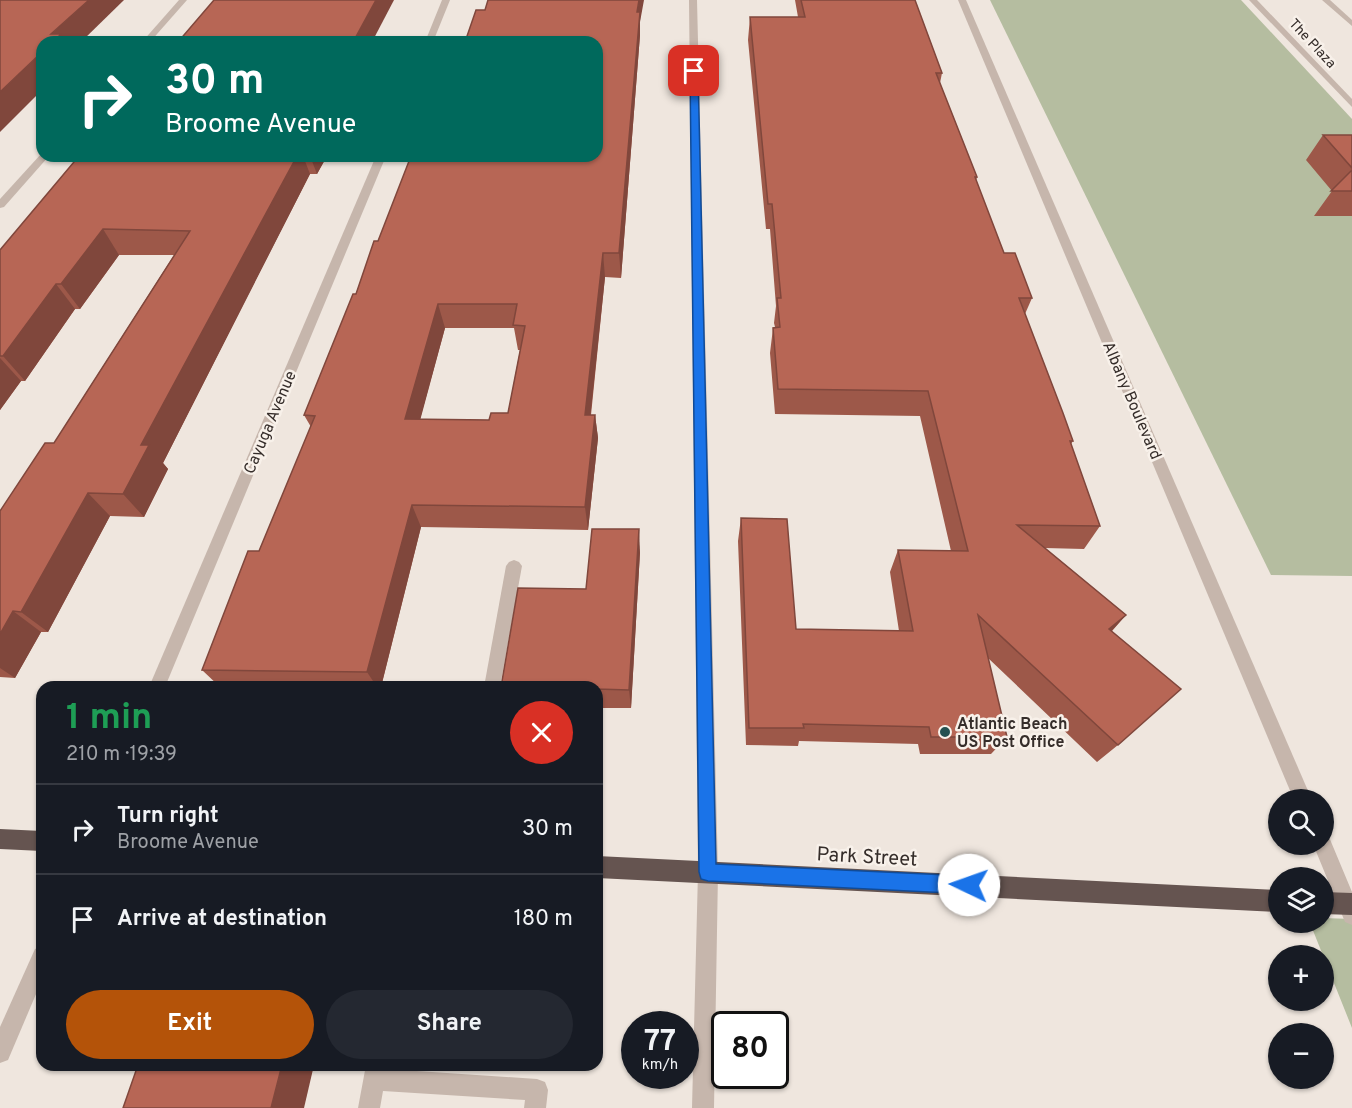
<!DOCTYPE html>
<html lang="en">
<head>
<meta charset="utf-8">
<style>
	:root { --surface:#171b24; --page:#242831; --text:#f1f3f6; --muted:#9ea1a6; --line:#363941; --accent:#b45309 }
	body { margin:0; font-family:Overpass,sans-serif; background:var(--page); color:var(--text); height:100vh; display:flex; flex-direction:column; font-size:22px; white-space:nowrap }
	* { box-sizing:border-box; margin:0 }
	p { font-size:20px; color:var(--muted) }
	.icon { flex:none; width:33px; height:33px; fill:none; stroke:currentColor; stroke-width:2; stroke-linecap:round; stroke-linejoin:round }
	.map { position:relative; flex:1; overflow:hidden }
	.drawer { position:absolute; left:36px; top:681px; width:567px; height:390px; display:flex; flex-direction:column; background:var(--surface); border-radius:18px; box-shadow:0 2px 4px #0004 }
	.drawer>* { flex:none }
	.hud { position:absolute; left:36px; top:36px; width:567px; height:126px; border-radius:18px; box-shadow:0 2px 4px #0004; background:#00695c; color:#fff; overflow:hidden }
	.fabs { position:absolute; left:1268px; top:789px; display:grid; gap:12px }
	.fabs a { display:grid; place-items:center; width:66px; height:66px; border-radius:50%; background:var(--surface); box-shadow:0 2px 4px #0004; font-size:30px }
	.speed { position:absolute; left:621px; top:1011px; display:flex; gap:12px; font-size:30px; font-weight:700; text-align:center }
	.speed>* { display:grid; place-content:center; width:78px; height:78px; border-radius:50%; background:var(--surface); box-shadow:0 2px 4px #0004; line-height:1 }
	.speed small { font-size:15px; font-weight:400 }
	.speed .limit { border:3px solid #111; border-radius:9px; background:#fff; color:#111 }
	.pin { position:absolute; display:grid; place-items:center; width:51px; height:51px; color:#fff; margin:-26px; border-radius:12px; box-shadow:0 3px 9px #0006 }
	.me { position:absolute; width:66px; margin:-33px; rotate:273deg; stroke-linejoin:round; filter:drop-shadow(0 0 4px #0008) }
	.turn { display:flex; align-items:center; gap:21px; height:126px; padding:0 30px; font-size:27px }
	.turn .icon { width:78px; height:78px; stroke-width:2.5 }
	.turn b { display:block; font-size:42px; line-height:51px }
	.round { display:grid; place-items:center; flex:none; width:63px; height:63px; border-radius:32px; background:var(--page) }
	.head { display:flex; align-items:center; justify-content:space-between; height:102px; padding:0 30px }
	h1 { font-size:36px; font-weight:700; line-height:45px; color:#1e9e55 }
	.action { display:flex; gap:12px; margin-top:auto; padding:12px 30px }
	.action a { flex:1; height:69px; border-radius:36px; background:var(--accent); color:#fff; font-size:24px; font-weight:700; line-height:69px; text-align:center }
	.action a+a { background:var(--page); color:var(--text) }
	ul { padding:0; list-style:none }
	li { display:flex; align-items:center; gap:18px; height:90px; padding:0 30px; border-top:2px solid var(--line) }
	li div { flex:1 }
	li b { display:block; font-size:22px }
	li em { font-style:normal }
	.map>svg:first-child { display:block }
	.green { fill:#b5bda0 }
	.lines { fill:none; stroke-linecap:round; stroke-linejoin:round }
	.service { fill:#c6b6ac; fill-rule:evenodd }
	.minor { fill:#c6b6ac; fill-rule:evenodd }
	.trunk { fill:#655450; fill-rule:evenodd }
	.wall { fill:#9d5849; fill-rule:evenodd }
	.shaded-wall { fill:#80473c }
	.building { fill:#b76655; stroke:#80473c; stroke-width:1.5; fill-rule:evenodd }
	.route { fill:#1a73e8; stroke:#114b97; stroke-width:1.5 }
	.poi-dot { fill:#245151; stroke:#f8f1ea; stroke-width:2 }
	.labels { text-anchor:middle; stroke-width:5; stroke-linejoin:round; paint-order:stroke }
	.far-street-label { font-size:14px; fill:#352d2a; stroke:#f8f1ea }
	.street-label { font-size:16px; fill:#352d2a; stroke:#f8f1ea }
	.poi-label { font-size:16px; font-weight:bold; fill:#352d2a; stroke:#f8f1ea; text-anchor:start }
	.near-street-label { font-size:20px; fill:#352d2a; stroke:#f8f1ea }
</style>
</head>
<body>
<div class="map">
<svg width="1352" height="1108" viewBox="0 0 1352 1108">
	<rect width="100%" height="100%" fill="#efe6de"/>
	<g class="green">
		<polygon points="990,0 1241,0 1352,119 1352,576 1271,575"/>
		<polygon points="1323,918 1352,919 1352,1028 1310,923 1323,922"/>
	</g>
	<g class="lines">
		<g class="service">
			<polygon points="514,560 519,562 522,566 500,687 484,687 506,566 509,562"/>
			<polygon points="366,1065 388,1065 387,1069 537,1079 545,1082 548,1090 546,1108 524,1108 525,1100 383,1091 380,1108 358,1108"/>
		</g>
		<g class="minor">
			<polygon points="179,0 187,0 150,42 142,42"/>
			<polygon points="442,0 450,0 433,42 425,42"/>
			<polygon points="689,0 697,0 718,872 714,1108 692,1108 698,872"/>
			<polygon points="958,0 966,0 1312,800 1294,800"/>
			<polygon points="1249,0 1257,0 1352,99 1352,107"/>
			<polygon points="1322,0 1330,0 1352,20 1352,26"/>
			<polygon points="41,154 49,156 4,207 0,208 0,199"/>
			<polygon points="376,156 386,156 165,687 149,687"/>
			<polygon points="1323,835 1329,837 1352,892 1352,925 1345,922 1313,844 1323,844"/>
			<polygon points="42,946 42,980 8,1060 0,1063 0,1027 35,949"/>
		</g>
		<g class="trunk">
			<polygon points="0,829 42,831 42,851 0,849"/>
			<polygon points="597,856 1278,890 1278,912 597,878"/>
			<polygon points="1323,892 1352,893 1352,915 1323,914"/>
		</g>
	</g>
	<g class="wall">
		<polygon points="795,0 915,0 942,73 940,83 977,177 976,181 1004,253 1032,298 1025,314 1073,441 1071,444 1100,526 1084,549 1045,548 1126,615 1112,631 1118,745 1097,762 988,658 1007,737 991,754 920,754 918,744 799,741 798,746 746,745 738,541 741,518 796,629 899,631 890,572 898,550 951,551 920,416 775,414 770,353 773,328 775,327 774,323 776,306 770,229 766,229 748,40 750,17 798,17"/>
		<path d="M485,10L640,22V35L621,278L605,277L591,415H595L598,438L588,530L421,527L381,687H220L202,670L259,551L311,427L304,415L378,241L597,156ZM445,328H514L518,350H520L508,413L489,420L420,419Z"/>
		<polygon points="1323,135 1352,135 1352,216 1314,216 1332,191 1306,160"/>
		<polygon points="79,156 327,156 317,174 310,174 252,287 163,463 168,469 144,517 110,516 48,632 41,632 15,678 0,677 0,511 54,443 174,255 119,255 80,309 75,309 25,381 21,381 0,410 0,250"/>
		<polygon points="640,552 631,708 597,708 597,687 586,589"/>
	</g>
	<g class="shaded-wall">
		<polygon points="89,0 124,0 81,42 53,42 51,34"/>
		<polygon points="376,0 394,0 372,42 353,42"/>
		<polygon points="639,0 644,0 640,22 640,35 621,278 619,253 637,12"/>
		<polygon points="42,52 42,90 0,132 0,92"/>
		<polygon points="297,156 303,156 310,174 163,463 168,469 144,517 123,494 141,445"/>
		<polygon points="310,156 327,156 317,174"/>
		<polygon points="103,229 119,255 80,309 61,284"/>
		<polygon points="603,253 605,277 588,438 585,415"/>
		<polygon points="56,284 75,309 25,381 3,356"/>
		<polygon points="438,304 445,328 414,443 405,419"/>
		<polygon points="0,358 21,381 0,410"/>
		<polygon points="595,415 598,438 588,530 585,507"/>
		<polygon points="88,493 110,516 48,632 21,612"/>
		<polygon points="412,505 421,527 381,687 377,687 367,672"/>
		<polygon points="639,529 640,552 631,708 629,690"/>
		<polygon points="13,611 41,632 15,678 0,668 0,634"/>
		<polygon points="1126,615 1107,636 1109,629"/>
		<polygon points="282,1065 314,1065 304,1108 271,1108"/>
	</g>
	<g class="building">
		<polygon points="0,0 89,0 51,34 61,34 53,42 42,42 42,52 0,92"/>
		<polygon points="214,0 376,0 353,42 178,42"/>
		<path d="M488,0H639L637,12H640L619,253H603L585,415H595L585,507L412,505L367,672L202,670L248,551H259L315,416L304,415L353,294H356L374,241H378L411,156H597V42H465L476,10H485ZM438,304H517L513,325L525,326L508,413H491L489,420L405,419Z"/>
		<polygon points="801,0 915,0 942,73 936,73 977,177 975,177 1004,253 1015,253 1032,298 1019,298 1063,413 1073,441 1070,441 1100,526 1017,525 1126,615 1109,629 1181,689 1118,745 978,615 1007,737 931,737 929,727 803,724 804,728 749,728 741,518 787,519 796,629 913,631 898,550 968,551 928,391 778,389 773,328 780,327 777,298 781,298 772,204 768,204 750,17 805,17"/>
		<polygon points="1323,135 1352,135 1352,168"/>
		<polygon points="79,156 297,156 141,445 149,445 123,494 88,493 21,612 13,611 0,634 0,511 45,443 54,443 190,231 103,229 61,284 56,284 3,356 0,356 0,250"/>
		<polygon points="1352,170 1352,191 1331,191"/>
		<polygon points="592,529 639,529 629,690 597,689 597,687 501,687 518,588 586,589"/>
		<polygon points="138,1065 282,1065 271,1108 123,1108"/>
	</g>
	<polygon class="route" points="694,68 698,71 716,864 969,876 975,879 978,885 975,892 969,894 708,881 701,879 699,872 690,71"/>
	<circle class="poi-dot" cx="945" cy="732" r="6"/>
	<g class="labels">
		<g class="far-street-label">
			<text transform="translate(1313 43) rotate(47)" y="5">The Plaza</text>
		</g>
		<g class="street-label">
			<text transform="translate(1133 400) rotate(67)" y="6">Albany Boulevard</text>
			<text transform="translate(269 422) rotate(-67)" y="6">Cayuga Avenue</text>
		</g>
		<g class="poi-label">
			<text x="957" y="729">Atlantic Beach<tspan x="957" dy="18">US Post Office</tspan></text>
		</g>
		<g class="near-street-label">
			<text transform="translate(867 856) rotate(3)" y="7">Park Street</text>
		</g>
	</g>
</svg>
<div class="fabs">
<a><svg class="icon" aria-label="search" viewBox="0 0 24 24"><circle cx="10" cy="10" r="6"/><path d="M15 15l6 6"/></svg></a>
<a><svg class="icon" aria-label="layers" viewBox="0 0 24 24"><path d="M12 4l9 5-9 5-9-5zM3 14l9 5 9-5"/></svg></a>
<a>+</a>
<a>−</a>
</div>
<div class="speed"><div>77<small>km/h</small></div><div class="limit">80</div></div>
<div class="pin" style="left:694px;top:71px;background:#d93025"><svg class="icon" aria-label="arrive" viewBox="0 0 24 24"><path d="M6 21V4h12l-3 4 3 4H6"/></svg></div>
<svg class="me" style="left:969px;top:885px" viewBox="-20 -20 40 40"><circle r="19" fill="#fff"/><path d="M0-13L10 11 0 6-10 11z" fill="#1a73e8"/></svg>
<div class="hud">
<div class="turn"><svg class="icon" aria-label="right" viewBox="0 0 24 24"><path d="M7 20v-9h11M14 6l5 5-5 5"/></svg><div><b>30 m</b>Broome Avenue</div></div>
</div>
<section class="drawer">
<div class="head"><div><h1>1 min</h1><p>210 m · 19:39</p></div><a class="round" style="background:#d93025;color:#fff"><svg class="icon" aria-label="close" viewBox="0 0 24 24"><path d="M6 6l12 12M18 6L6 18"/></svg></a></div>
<ul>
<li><svg class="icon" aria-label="right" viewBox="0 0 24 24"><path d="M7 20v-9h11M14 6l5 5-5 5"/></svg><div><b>Turn right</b><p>Broome Avenue</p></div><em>30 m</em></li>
<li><svg class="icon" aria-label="arrive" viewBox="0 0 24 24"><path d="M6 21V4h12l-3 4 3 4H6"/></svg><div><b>Arrive at destination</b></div><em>180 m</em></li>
</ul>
<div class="action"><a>Exit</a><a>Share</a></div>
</section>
</div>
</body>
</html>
